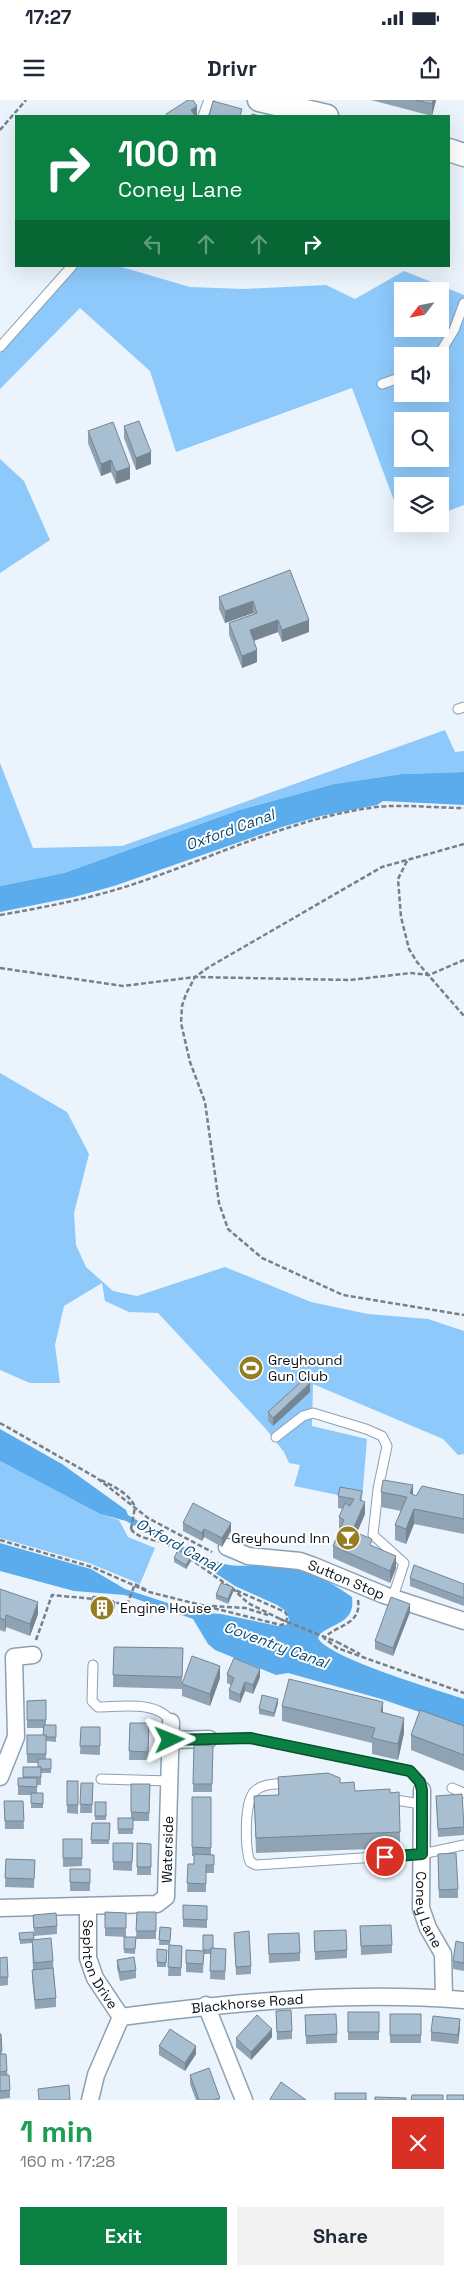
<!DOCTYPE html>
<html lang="en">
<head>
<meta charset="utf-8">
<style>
	:root { --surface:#fff; --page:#f2f2f3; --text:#1f2937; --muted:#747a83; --accent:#0b8043 }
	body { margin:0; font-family:"Space Grotesk",sans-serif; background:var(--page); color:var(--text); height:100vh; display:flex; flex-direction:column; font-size:19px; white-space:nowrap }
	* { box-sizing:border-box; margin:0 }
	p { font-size:16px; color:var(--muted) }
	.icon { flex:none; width:28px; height:28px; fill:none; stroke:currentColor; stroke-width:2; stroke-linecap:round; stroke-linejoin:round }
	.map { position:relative; height:2000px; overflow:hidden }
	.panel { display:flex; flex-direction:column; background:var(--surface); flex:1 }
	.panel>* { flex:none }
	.guide { position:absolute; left:15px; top:15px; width:435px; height:152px; border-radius:0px; box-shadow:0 5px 20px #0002; background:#0b8043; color:#fff; overflow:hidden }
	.needle { width:32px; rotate:238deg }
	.controls { position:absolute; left:394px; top:182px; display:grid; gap:10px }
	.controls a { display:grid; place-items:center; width:55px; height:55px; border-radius:0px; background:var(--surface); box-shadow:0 5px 20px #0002; font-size:25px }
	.pin { position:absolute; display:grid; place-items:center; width:42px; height:42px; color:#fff; margin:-21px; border:2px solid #fff; border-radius:50%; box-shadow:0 1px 5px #0007 }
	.me { position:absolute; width:55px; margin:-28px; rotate:88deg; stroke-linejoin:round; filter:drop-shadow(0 0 4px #0008) }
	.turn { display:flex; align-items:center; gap:18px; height:105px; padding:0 20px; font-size:22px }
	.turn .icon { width:65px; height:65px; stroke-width:2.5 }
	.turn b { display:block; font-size:35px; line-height:42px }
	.lanes { display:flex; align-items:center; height:48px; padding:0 20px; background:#0003; justify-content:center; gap:25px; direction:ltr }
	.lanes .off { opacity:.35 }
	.round { display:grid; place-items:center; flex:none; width:52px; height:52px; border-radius:0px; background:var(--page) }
	.summary { display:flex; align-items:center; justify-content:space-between; height:85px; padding:0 20px }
	h1 { font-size:30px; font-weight:800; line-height:38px; color:#1e9e55 }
	.cta { display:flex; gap:10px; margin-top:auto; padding:10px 20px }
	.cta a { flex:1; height:58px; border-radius:0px; background:var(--accent); color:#fff; font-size:20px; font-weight:800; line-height:58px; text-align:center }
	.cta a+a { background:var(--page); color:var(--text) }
	.status { display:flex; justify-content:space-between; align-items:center; height:35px; padding:0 25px; background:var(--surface); direction:ltr }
	.status svg { height:14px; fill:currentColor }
	header { display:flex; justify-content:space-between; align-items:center; height:65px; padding:0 20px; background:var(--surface); font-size:22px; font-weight:800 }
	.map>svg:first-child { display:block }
	.green { fill:#8dc9fb; fill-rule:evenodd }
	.water { fill:#5bacec }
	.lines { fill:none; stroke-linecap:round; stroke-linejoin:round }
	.lane-casing { stroke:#8ba1b3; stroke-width:11 }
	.street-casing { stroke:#8ba1b3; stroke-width:19 }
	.secondary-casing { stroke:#8ba1b3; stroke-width:25 }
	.path { stroke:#778087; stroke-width:2.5; stroke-dasharray:5 2.5; stroke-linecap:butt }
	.lane { stroke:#fff; stroke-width:9 }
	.street { stroke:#fff; stroke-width:16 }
	.secondary { stroke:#fff; stroke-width:22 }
	.path-bridge { stroke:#778087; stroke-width:2.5; stroke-dasharray:5 2.5; stroke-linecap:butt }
	.wall { fill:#90a3b4 }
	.shaded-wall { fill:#768592 }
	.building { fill:#a8bed1; stroke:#768592 }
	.route-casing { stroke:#07532c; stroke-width:12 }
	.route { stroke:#0b8043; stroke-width:9 }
	.labels { text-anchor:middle; stroke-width:4; stroke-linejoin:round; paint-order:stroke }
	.poi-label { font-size:14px; fill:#091117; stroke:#fff; text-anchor:start }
	.street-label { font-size:14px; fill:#091117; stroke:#fff }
	.water-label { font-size:15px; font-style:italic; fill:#0a4972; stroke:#fff }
</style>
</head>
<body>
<div class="status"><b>17:27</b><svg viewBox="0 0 49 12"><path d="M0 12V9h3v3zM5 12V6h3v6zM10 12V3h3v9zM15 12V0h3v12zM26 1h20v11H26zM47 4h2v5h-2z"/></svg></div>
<header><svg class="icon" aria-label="menu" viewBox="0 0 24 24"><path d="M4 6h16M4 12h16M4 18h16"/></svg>Drivr<svg class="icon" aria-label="share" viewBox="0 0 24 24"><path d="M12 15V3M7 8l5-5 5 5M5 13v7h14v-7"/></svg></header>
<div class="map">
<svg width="464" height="2000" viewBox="0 0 464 2000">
	<rect width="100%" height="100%" fill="#ebf4fc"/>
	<g class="green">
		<path d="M72,166H118L190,187L243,189L326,185L355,199L404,171L464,195V405L440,414V386H402V422L352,288L176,352L150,271L80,208L0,289V247ZM402,191H440V229H402ZM402,256H440V294H402ZM402,321H440V359H402Z"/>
		<polygon points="0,359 24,381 50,440 0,473"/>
		<polygon points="445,630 455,652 464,651 464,672 402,674 334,684 309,691 239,710 64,773 0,786 0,663 33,748 122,746"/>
		<polygon points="0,973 67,1012 89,1054 74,1113 76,1145 86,1167 113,1191 137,1196 225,1167 311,1202 368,1214 428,1219 464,1231 464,1354 458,1355 443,1339 313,1284 312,1326 367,1339 362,1400 294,1386 300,1365 289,1363 284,1352 265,1328 158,1213 129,1212 105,1201 102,1183 64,1206 55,1245 60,1283 30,1283 0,1270"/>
		<polygon points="0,1361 100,1414 119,1420 128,1437 155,1448 140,1484 89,1463 0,1438"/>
	</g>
	<g class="water">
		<polygon points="464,672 464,705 383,701 377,705 321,716 282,727 114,786 74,797 0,812 0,786 64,773 239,710 309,691 334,684 402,674"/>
		<path d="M0,1329L62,1364L126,1410L128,1415C159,1432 191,1455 225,1464C236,1467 251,1465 263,1466C305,1469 318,1473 352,1497C355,1523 336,1521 320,1534L318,1538C328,1558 438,1590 464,1599V1627L378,1598L288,1573L276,1575L215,1550L208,1544L193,1519L125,1495L74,1491L0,1471V1443L91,1469L125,1489L195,1512L221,1514L278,1526L286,1525L289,1520L287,1512L277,1505L235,1486L195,1460L126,1421L100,1414L0,1361Z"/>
	</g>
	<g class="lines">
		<defs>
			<g id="lane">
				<polyline points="203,16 209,0"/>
				<polyline points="0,247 72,166"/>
				<polyline points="438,256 454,230 464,203"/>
				<polyline points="382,284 402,277"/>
				<polyline points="458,609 464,607"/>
				<polyline points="276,1337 303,1316 313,1313 366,1329 382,1336 387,1346 378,1389 373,1435 404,1463 393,1497"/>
				<path d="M93,1565L92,1601L98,1607C120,1607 158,1600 171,1622"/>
				<polyline points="209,1639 250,1638 410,1671 420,1682 422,1690"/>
				<polyline points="101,1679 170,1681"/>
				<path d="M289,1683C278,1684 262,1683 254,1692C244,1704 245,1748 250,1762L256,1765L422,1754L464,1745"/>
				<polyline points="452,1688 464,1693"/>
				<polyline points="389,1699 421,1704"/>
			</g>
			<g id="street">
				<path id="s1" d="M227,1447L248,1456L300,1461L314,1466L384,1495L464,1521"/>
				<polyline points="171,1640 209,1639"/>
				<polyline points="0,1677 16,1637 14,1557 33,1555"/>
				<path id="s2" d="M422,1690L421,1808L428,1828L443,1854L444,1898"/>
				<path id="s3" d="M88,1806V1858L95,1878L121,1917"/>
				<path id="s4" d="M0,1808L157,1804L166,1797L171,1622"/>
				<polyline points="206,1905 244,2000"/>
				<path id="s5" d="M90,2000L96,1975L121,1917C235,1902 349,1891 464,1900"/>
			</g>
			<g id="secondary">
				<polyline points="259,0 327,16"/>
				<polyline points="449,50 464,55"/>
			</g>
		</defs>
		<use href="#lane" class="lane-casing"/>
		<use href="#street" class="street-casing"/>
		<use href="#secondary" class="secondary-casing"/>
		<g class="path">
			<polyline points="0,30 26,0"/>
			<polyline points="464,744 382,767 209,867 195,877 186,894 182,906 181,923 190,962 205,1002 219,1103 228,1129 262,1158 343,1195 464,1215"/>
			<polyline points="407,761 398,779 401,817 409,849 417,862 464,916"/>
			<path d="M0,815C46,807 93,798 137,783C216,756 293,718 376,707C405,704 435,708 464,708"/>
			<polyline points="0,868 123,886 195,877 350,880 411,873 429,875 464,860"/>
			<polyline points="0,1323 97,1378 148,1418 212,1452"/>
			<path d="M101,1380C113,1386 130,1394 135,1407"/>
			<path d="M131,1429C137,1438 151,1439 161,1442C168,1444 174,1449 180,1453"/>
			<polyline points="0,1440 92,1467 149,1492 281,1525 285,1524 288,1516 285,1512 233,1489"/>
			<polyline points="189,1458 233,1489 248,1503 280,1519"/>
			<polyline points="135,1484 148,1491"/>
			<path d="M358,1500C362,1525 336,1525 324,1538L337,1548L464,1593"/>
			<polyline points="109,1501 127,1505"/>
			<polyline points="212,1506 245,1508 268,1515"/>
			<polyline points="36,1540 52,1495 94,1499"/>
			<polyline points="337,1542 360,1554"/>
		</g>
		<use href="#lane" class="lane"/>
		<use href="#street" class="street"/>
		<use href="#secondary" class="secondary"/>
		<g class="path-bridge">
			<polyline points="131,1429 135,1407"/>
			<polyline points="127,1505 135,1484"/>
			<polyline points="280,1519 337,1542"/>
		</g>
	</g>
	<g class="wall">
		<polygon points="371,0 436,0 432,16"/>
		<polygon points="124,326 151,364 136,370 124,338"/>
		<polygon points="88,331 130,379 116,384 111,372 101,376 88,343"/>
		<polygon points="290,470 309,532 282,542 278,532 254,541 257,562 242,568 229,535 229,523 253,514 253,513 225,523 219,509 219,497"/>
		<polygon points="310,1292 273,1326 268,1321 268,1312"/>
		<polygon points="381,1392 413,1394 416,1396 464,1395 464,1434 414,1424 406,1444 395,1440 395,1425 401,1411 381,1407"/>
		<polygon points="338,1396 362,1400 365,1414 357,1433 396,1468 390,1483 333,1458 333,1446 340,1430 339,1429 339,1417 343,1409 338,1408"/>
		<polygon points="183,1423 231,1431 222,1447 204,1437 202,1441 183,1431"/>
		<polygon points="174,1458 191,1461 186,1469 174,1462"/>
		<polygon points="410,1478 464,1484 464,1506 410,1486"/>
		<polygon points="0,1489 38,1514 30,1536 6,1527 5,1532 0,1530"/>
		<polygon points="233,1492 228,1504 216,1499 216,1495"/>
		<polygon points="90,1506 115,1507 112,1516 90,1510"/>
		<polygon points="410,1512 393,1556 375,1549 375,1541"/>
		<polygon points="114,1547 183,1548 182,1583 220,1578 210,1606 182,1596 182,1589 113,1587"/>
		<polygon points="227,1574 260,1577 253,1594 245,1591 240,1603 229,1599 229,1590 231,1585 227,1583"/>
		<polygon points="46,1600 46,1625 56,1625 56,1642 46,1641 46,1659 51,1659 51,1673 41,1673 41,1685 37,1685 37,1693 43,1693 43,1708 31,1708 31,1695 18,1695 18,1678 23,1678 23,1667 38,1667 38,1663 27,1663 27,1635 43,1635 43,1628 27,1628 27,1601"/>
		<polygon points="278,1603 274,1617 259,1614 259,1609"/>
		<polygon points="282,1606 383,1613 404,1633 398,1660 372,1654 372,1643 282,1621"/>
		<polygon points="130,1623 149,1623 148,1660 129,1660"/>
		<polygon points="464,1626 464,1671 411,1650 411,1635"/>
		<polygon points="81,1627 100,1627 100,1655 80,1654"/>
		<polygon points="194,1645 213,1646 212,1692 193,1692"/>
		<polygon points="278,1677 340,1683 355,1691 390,1693 400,1732 400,1748 256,1753 254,1696 278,1695"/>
		<polygon points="67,1681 78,1681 78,1714 67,1713"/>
		<polygon points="81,1683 93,1683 92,1713 80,1713"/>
		<polygon points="131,1684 150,1684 149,1721 133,1721 133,1734 118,1734 118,1718 131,1718"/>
		<polygon points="436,1696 464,1722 464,1735 438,1737"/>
		<polygon points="192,1697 211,1697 211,1755 214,1755 214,1773 206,1773 206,1792 187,1792 188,1764 194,1764 194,1756 192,1756"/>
		<polygon points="4,1701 23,1701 24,1729 5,1729"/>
		<rect x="95" y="1702" width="11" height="18"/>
		<polygon points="92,1723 110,1723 109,1744 91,1744"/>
		<polygon points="63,1739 82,1739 82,1766 63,1767"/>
		<polygon points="113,1743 133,1743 132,1771 113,1770"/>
		<polygon points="137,1743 151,1744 151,1775 137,1775"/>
		<polygon points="438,1754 458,1789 458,1798 439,1798"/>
		<polygon points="6,1759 35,1760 34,1788 5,1787"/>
		<rect x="70" y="1769" width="20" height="22"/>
		<polygon points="183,1805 207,1806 207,1828 183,1827"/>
		<polygon points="105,1812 126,1813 126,1837 105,1836"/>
		<polygon points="137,1812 156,1812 156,1839 136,1839"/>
		<polygon points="33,1815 57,1826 57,1834 34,1836"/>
		<polygon points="360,1826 392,1845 392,1853 361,1855"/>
		<polygon points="160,1827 171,1828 170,1845 159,1845"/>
		<polygon points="314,1831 347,1850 347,1858 315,1860"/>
		<polygon points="19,1833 34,1840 53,1861 56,1898 56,1907 35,1909 32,1878 32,1870 33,1870 32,1843 20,1844"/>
		<polygon points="234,1833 251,1866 251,1874 236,1875"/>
		<polygon points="268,1834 300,1853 300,1861 269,1863"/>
		<polygon points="203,1835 213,1848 226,1849 225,1880 210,1879 211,1854 204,1854 203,1873 186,1872 186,1850 203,1851"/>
		<polygon points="124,1837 136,1837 135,1854 124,1853"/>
		<polygon points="464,1843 464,1871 453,1869 453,1861"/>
		<polygon points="169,1845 182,1846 181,1876 168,1876"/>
		<polygon points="167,1850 166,1867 157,1867 157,1862"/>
		<polygon points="0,1858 8,1877 8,1885 0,1886"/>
		<polygon points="117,1860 136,1870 136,1878 120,1881 117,1868"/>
		<polygon points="276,1911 292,1931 292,1939 277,1940"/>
		<rect x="348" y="1912" width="31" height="28"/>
		<rect x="390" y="1914" width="31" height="29"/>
		<polygon points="305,1915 337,1934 337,1943 306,1944"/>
		<polygon points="460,1927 458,1944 431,1941 431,1932"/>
		<polygon points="0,1934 1,1934 2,1954 7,1971 10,1990 10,1998 0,1999"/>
		<polygon points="272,1937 251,1960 236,1947 236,1938"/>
		<polygon points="159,1946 196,1954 185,1971 159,1955"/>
		<polygon points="190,1975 220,2000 196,2000 190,1984"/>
	</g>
	<g class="shaded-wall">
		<polygon points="433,0 436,0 432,16 432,4"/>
		<polygon points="197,6 197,15 194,16 191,10"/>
		<polygon points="151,352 151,364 136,370 136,358"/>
		<polygon points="111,360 111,372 101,376 101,364"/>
		<polygon points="130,367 130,379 116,384 116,372"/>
		<polygon points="253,501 253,513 225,523 225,511"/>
		<polygon points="278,520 278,532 250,542 250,530"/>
		<polygon points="309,520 309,532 282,542 282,530"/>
		<polygon points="257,550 257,562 242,568 242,556"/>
		<polygon points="310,1283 310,1292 273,1326 273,1318"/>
		<polygon points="413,1385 413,1400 410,1393"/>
		<polygon points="365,1402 365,1414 350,1448 350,1436"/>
		<polygon points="414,1409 414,1424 406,1444 406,1429"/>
		<polygon points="231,1423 231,1431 222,1447 222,1438"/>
		<polygon points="204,1429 204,1437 202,1441 202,1433"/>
		<polygon points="396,1456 396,1468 390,1483 390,1471"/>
		<polygon points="191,1457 191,1461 186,1469 186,1465"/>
		<polygon points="233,1487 233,1492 228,1504 228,1499"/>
		<polygon points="38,1502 38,1514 30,1536 30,1524"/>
		<polygon points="115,1502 115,1507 112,1516 112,1512"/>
		<polygon points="410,1504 410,1512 393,1556 393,1548"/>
		<polygon points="6,1515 6,1527 5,1532 5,1520"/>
		<polygon points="220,1566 220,1578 210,1606 210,1594"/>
		<polygon points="260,1569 260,1577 253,1594 253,1585"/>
		<polygon points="245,1582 245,1591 240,1603 240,1595"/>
		<polygon points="278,1599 278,1603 274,1617 274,1613"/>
		<polygon points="383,1602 383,1617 381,1612"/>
		<polygon points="404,1618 404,1633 398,1660 398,1644"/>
		<polygon points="460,1919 460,1927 458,1944 458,1935"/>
		<polygon points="272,1929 272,1937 251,1960 251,1952"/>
		<polygon points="196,1946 196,1954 185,1971 185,1963"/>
	</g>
	<g class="building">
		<polygon points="188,0 193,0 197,6 191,10 195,16 167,16 166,14"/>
		<polygon points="415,0 433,0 432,4"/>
		<polygon points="213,1 242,9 240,16 209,16"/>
		<polygon points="252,14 260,16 251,16"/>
		<polygon points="139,321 151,352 136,358 124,326"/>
		<polygon points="113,322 130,367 116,372 111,360 101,364 88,331"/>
		<polygon points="290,470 309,520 282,530 278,520 250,530 257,550 242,556 229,523 257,513 253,501 225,511 219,497"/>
		<polygon points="305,1278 310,1283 273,1318 268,1312"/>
		<polygon points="383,1380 413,1385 410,1393 416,1396 422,1386 464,1395 464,1419 414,1409 406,1429 395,1425 407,1397 381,1392"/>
		<polygon points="340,1387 362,1391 360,1400 365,1402 350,1436 355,1438 357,1433 372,1439 370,1445 396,1456 390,1471 333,1446 344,1420 339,1417 345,1403 350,1406 354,1399 338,1396"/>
		<polygon points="193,1403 231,1423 222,1438 204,1429 202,1433 183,1423"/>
		<polygon points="178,1450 191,1457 186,1465 174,1458"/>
		<polygon points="414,1465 464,1484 464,1498 410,1478"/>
		<polygon points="221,1483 233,1487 228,1499 216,1495"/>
		<polygon points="0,1489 38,1502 30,1524 6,1515 5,1520 0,1518"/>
		<polygon points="93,1496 115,1502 112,1512 90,1506"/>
		<polygon points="391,1497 410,1504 393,1548 375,1541"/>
		<polygon points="114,1547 183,1548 182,1577 113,1575"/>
		<polygon points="192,1556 220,1566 210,1594 182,1584"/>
		<polygon points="234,1558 260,1569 253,1585 245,1582 240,1595 229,1590 234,1578 227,1574"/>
		<polygon points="289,1579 383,1602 381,1612 404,1618 398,1644 372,1638 375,1628 282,1606"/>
		<polygon points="262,1595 278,1599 274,1613 259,1609"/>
		<polygon points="46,1600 46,1620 27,1620 27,1601"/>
		<polygon points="420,1610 464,1626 464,1655 411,1635"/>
		<polygon points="130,1623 149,1623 148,1652 129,1651"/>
		<polygon points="44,1625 56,1625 56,1637 46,1637 46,1635 43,1635"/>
		<polygon points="81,1627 100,1627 100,1646 80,1646"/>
		<rect x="27" y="1635" width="19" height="19"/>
		<polygon points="194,1645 213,1646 212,1684 193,1684"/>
		<polygon points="38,1659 51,1659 51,1669 41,1669 41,1667 38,1667"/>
		<rect x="23" y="1667" width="18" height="10"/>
		<polygon points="328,1673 340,1678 340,1683 354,1682 355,1691 390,1689 390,1693 399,1692 400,1732 256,1738 254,1696 279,1695 278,1677"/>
		<polygon points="18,1678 37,1678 37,1687 18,1686"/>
		<rect x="67" y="1681" width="11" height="24"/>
		<polygon points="81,1683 93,1683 92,1705 80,1704"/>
		<polygon points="131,1684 150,1684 149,1713 131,1712"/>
		<polygon points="31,1693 43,1693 43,1704 31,1703"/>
		<polygon points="462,1694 464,1727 438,1729 436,1696"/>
		<polygon points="192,1697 211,1697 211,1748 192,1747"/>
		<polygon points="4,1701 23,1701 24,1721 5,1721"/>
		<rect x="95" y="1702" width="11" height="14"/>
		<rect x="118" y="1718" width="15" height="11"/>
		<polygon points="92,1723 110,1723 109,1740 91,1740"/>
		<rect x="63" y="1739" width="19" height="19"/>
		<polygon points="113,1743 133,1743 132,1762 113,1762"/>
		<polygon points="137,1743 151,1744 151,1767 137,1767"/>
		<polygon points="456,1753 458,1789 439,1790 438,1754"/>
		<polygon points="194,1754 214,1755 214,1765 206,1765 206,1784 187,1783 188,1764 194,1764"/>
		<polygon points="6,1759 35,1760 34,1779 5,1778"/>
		<polygon points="70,1769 90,1769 90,1783 70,1782"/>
		<polygon points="183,1805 207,1806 207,1820 183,1819"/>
		<polygon points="105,1812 126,1813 126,1828 105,1828"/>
		<polygon points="137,1812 156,1812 156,1831 136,1831"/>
		<polygon points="56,1813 57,1826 34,1828 33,1815"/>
		<polygon points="391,1825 392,1845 361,1846 360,1826"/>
		<polygon points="160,1827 171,1828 170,1841 159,1840"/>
		<polygon points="346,1830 347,1850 315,1852 314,1831"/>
		<polygon points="249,1831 251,1866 236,1867 234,1833"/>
		<polygon points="33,1832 34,1839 20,1840 19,1833"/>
		<polygon points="299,1833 300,1853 269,1854 268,1834"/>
		<polygon points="203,1835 213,1835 213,1848 211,1848 211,1850 203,1850"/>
		<polygon points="124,1837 136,1837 135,1849 124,1849"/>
		<polygon points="51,1838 53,1861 34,1863 32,1840"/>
		<polygon points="456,1841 464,1843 464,1863 453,1861"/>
		<polygon points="169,1845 182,1846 181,1868 168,1867"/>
		<polygon points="211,1848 226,1849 225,1871 210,1871"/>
		<polygon points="157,1849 167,1850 166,1863 157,1862"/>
		<polygon points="186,1850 204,1851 203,1864 186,1863"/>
		<polygon points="7,1857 8,1877 0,1877 0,1858"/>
		<polygon points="134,1857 136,1870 120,1872 117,1860"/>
		<polygon points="53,1868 56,1898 35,1900 32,1870"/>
		<polygon points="291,1910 292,1931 277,1932 276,1911"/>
		<rect x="348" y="1912" width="31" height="20"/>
		<polygon points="336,1914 337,1934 306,1936 305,1915"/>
		<rect x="390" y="1914" width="31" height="21"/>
		<polygon points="257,1915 272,1929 251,1952 236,1938"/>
		<polygon points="433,1916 460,1919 458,1935 431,1932"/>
		<polygon points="170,1929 196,1946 185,1963 159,1946"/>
		<polygon points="0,1934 1,1934 2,1951 0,1951"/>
		<polygon points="0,1954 6,1954 7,1971 0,1972"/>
		<polygon points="209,1968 220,1998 214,2000 199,2000 190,1975"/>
		<polygon points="0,1975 9,1975 10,1990 0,1991"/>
		<polygon points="281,1982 306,2000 271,2000 270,1999"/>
		<polygon points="69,1985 70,2000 39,2000 38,1989"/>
		<rect x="335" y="1993" width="31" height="7"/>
		<polygon points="412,1995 443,1995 443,2000 411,2000"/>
		<rect x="447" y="1995" width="17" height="5"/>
		<polygon points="375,1997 406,1998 406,2000 375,2000"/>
	</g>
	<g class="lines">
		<defs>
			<polyline id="route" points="170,1640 250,1638 410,1671 420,1682 422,1690 422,1754 385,1757"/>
		</defs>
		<use href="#route" class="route-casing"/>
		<use href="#route" class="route"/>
	</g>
	<defs>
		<symbol id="stadium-disc" viewBox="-11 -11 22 22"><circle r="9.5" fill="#947d24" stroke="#fff"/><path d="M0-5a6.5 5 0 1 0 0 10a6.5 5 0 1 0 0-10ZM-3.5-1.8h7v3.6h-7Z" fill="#fff"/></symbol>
		<symbol id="bar-disc" viewBox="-11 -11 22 22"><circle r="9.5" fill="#947d24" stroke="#fff"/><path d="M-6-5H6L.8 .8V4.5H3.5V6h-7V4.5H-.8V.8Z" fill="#fff"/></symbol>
		<symbol id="building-disc" viewBox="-11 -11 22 22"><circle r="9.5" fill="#947d24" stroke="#fff"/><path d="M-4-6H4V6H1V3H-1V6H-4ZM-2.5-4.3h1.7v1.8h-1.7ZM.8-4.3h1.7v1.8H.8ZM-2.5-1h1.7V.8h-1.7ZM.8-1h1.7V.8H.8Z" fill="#fff"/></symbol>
	</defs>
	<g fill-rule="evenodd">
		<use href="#stadium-disc" x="237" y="1254" width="28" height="28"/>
		<use href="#bar-disc" x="334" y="1424" width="28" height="28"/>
		<use href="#building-disc" x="88" y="1494" width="28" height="28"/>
	</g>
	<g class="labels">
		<g class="poi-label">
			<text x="268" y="1265">Greyhound<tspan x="268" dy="16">Gun Club</tspan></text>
			<text x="330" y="1443" text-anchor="end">Greyhound Inn</text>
			<text x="120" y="1513">Engine House</text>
		</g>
		<g class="street-label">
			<text dy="5" stroke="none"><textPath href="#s1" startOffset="125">Sutton Stop</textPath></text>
			<text dy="5" stroke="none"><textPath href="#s4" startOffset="216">Waterside</textPath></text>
			<text dy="5" stroke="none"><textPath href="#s2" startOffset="121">Coney Lane</textPath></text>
			<text dy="5" stroke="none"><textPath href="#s3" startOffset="61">Sephton Drive</textPath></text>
			<text dy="5" stroke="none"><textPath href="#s5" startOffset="216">Blackhorse Road</textPath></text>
		</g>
		<g class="water-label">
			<text transform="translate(230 730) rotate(-20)" y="5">Oxford Canal</text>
			<text transform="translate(178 1445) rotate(29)" y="5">Oxford Canal</text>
			<text transform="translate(276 1545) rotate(20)" y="5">Coventry Canal</text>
		</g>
	</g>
</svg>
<div class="controls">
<a><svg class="needle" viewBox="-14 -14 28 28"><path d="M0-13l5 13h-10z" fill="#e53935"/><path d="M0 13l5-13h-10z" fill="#747a83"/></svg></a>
<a><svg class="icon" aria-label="sound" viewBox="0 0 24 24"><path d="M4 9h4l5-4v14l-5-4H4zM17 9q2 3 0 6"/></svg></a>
<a><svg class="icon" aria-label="search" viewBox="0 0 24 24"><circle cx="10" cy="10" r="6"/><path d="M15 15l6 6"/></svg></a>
<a><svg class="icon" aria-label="layers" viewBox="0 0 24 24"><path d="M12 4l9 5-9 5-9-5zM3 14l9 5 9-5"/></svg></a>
</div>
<div class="pin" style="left:385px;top:1757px;background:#d93025"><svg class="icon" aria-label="arrive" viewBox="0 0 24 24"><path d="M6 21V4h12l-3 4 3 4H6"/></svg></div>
<svg class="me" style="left:170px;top:1640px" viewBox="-20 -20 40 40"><path d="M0-17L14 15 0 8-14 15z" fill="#0b8043" stroke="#fff" stroke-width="4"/></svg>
<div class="guide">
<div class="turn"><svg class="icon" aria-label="right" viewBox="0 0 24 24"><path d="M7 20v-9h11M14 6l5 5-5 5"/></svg><div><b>100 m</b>Coney Lane</div></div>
<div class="lanes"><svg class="icon off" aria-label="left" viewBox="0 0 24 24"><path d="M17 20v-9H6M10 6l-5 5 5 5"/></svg><svg class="icon off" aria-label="ahead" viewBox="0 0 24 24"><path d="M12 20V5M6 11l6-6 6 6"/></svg><svg class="icon off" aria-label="ahead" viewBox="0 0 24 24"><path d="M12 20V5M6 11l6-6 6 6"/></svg><svg class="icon" aria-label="right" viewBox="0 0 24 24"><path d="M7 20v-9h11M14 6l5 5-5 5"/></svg></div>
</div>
</div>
<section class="panel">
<div class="summary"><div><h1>1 min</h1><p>160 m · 17:28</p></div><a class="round" style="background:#d93025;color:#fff"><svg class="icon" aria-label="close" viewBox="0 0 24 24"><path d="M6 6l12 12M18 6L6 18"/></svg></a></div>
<div class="cta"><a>Exit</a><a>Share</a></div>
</section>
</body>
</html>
